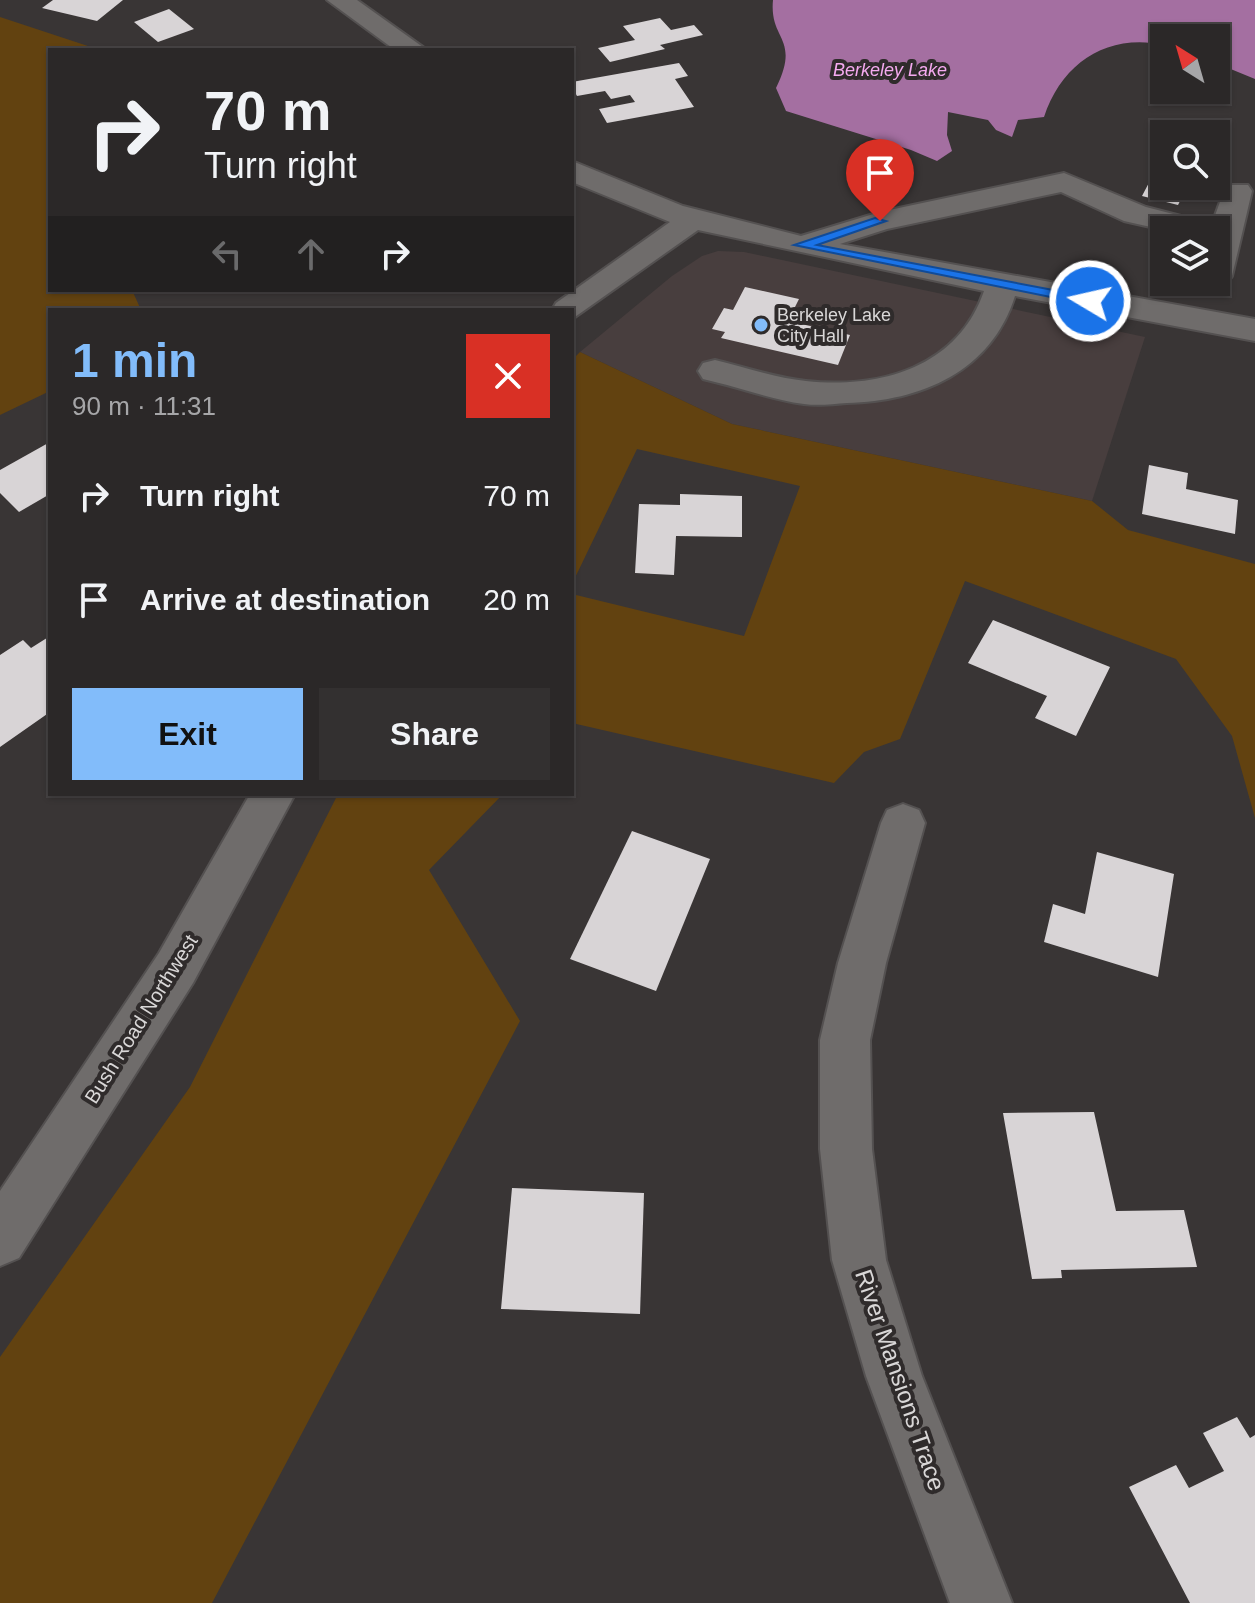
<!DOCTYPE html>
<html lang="en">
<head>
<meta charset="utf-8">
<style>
	:root { --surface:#2b2828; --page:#333030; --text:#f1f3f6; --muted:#a6a6a8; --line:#474445; --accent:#82bcfa }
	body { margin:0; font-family:Arial,sans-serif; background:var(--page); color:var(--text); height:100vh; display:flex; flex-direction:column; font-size:30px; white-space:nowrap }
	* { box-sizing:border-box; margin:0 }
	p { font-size:26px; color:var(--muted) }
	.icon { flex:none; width:44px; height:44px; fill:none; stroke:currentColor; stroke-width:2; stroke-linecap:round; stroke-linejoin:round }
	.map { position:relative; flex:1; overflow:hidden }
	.sheet { position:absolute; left:48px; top:308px; width:526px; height:488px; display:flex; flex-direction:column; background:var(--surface); border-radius:0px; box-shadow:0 2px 6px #0004,0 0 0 2px var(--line) }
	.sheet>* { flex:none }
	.top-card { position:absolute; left:48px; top:48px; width:526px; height:244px; border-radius:0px; box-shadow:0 2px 6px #0004,0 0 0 2px var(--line); background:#2b2828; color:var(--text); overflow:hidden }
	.needle { width:52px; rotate:323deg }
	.fabs { position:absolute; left:1150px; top:24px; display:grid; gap:16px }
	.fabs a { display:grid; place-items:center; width:80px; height:80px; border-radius:0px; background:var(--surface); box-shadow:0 2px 6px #0004,0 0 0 2px var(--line); font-size:40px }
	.pin { position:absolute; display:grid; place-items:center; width:68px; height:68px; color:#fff; margin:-82px -34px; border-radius:50% 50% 50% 0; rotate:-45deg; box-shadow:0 0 8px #0007 }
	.pin .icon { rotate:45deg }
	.me { position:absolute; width:88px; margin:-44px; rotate:279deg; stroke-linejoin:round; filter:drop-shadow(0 0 6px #0008) }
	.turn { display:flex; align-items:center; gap:28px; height:168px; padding:0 24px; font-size:36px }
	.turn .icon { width:104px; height:104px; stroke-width:2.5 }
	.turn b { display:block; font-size:56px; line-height:68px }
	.lanes { display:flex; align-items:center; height:76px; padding:0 24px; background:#0003; justify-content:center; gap:40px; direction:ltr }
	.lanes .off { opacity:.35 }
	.round { display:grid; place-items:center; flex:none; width:84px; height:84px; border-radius:0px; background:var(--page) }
	.overview { display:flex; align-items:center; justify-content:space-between; height:136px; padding:0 24px }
	h1 { font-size:48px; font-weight:700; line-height:60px; color:var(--accent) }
	.button { display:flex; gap:16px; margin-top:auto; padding:16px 24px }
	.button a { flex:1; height:92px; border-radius:0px; background:var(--accent); color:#111; font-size:32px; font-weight:700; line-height:92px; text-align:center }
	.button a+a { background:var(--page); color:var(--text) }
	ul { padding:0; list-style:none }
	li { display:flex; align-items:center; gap:24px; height:104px; padding:0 24px }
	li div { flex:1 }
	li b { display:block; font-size:30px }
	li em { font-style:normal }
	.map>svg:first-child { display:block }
	.built { fill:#483e3e }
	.green { fill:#624210 }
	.water { fill:#a46fa1 }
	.building { fill:#d8d4d6 }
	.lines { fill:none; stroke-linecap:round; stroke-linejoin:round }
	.minor-casing { stroke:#545151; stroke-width:4 }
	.minor { fill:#6f6c6b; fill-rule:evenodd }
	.route { fill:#1a73e8; stroke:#114b97; stroke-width:2 }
	.poi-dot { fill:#82bcfa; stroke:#2f2b2b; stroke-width:3 }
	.labels { text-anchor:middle; stroke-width:8; stroke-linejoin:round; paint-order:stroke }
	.far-water-label { font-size:18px; font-style:italic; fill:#f5aaf0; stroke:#2f2b2b }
	.far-poi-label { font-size:18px; fill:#d9d7d7; stroke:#2f2b2b; text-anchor:start }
	.street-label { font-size:20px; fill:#d9d7d7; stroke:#2f2b2b }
	.near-street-label { font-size:24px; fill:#d9d7d7; stroke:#2f2b2b }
</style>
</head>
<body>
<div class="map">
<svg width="1255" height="1603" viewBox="0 0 1255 1603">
	<rect width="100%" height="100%" fill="#393535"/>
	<polygon class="built" points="718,251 744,252 1145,337 1092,501 732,424 580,352 672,276 702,256"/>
	<g class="green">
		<polygon points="0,17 100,50 50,50 50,290 132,290 141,310 50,310 50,391 0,415"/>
		<polygon points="580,352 732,424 1092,501 1128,530 1255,564 1255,818 1232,736 1176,659 965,581 900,739 864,752 834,783 572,723 572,594 744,636 800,486 637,449 572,584 572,360"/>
		<polygon points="338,794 503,794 429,870 520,1021 212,1603 0,1603 0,1357 190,1087"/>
	</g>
	<path class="water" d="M773,0H1255V79L1216,63V38H1164V45C1107,33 1062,63 1044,117L1018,120L1012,137L996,130L988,120L948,112L947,135L952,151L937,161L911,150L786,111L776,88C801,37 769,41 773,0Z"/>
	<g class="building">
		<polygon points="53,0 123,0 97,21 42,8"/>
		<polygon points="169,9 194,29 158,42 134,22"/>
		<polygon points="660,18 671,30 694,25 703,35 660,45 665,49 610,62 598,48 635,40 623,26"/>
		<polygon points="679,63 688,76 675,79 694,107 607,123 599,109 635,102 630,95 611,99 605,91 577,96 572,87 572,82"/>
		<polygon points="1164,154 1164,186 1195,186 1190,197 1183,195 1178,205 1142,196"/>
		<polygon points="745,287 799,299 788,321 850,335 838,365 721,338 725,332 712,329 724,308 733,310"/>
		<polygon points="50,442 50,494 19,512 0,493 0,470"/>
		<polygon points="1149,465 1188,473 1186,489 1238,500 1235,534 1142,514"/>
		<polygon points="680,494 742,496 742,537 676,536 674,575 635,573 639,504 680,505"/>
		<polygon points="993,620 1110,667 1076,736 1035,718 1047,696 968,663"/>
		<polygon points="50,636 50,712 0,747 0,655 23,640 31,648"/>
		<polygon points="632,831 710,859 656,991 570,959"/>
		<polygon points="1097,852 1174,874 1158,977 1044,942 1053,904 1085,914"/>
		<polygon points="1094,1112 1116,1211 1184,1210 1197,1267 1061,1270 1062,1278 1032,1279 1003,1113"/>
		<polygon points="512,1188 644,1193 640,1314 501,1309"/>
		<polygon points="1237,1417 1250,1438 1255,1435 1255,1603 1190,1603 1129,1487 1176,1465 1189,1488 1224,1471 1203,1433"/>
	</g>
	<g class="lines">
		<defs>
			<g id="minor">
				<polygon points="327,0 357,0 427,50 395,50"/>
				<path d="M572,161L683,206L801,236L880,212L1064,173L1146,207L1212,224L1226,185H1248L1252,191L1232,276L1227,283L1216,286L1204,282H1216V230H1164L1124,221L1061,192L887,229L840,244L1255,319V341L1015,296C991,372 921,401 847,403C833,404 818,406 804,404C774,400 744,389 715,382L703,379L698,371L703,363L715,360C744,367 776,378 806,381C881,389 958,367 984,291L698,230L572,319V310H552L556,303L670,222L572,182Z"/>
				<polygon points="250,794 295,794 193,983 19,1258 0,1266 0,1191 159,953"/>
				<polygon points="903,804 919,810 925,823 886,963 870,1040 872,1149 886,1260 922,1376 1012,1603 950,1603 866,1376 832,1260 820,1149 820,1040 838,963 881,823 887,810"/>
			</g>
		</defs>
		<use href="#minor" class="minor-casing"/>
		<use href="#minor" class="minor"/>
	</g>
	<polygon class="route" points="875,218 886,221 817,245 1090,297 1096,301 1090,305 794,245"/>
	<circle class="poi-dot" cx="761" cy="325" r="8"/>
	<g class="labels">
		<g class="far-water-label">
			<text x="890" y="76">Berkeley Lake</text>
		</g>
		<g class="far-poi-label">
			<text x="777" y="321">Berkeley Lake<tspan x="777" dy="21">City Hall</tspan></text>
		</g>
		<g class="street-label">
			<text transform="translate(141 1019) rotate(-58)" y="7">Bush Road Northwest</text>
		</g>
		<g class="near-street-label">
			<text transform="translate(900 1380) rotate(71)" y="8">River Mansions Trace</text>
		</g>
	</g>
</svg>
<div class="fabs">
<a><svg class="needle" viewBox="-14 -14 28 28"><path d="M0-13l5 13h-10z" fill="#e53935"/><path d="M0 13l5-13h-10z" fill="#a6a6a8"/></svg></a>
<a><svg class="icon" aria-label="search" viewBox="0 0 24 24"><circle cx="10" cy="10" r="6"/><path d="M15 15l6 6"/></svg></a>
<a><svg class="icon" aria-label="layers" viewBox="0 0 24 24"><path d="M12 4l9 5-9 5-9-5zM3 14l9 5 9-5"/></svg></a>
</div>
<div class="pin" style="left:880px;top:221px;background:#d93025"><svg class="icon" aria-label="arrive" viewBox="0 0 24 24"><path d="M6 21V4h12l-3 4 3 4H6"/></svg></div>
<svg class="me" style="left:1090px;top:301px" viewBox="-20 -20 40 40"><circle r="17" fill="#1a73e8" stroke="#fff" stroke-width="3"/><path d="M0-11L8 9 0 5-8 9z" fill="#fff"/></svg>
<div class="top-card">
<div class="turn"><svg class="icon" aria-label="right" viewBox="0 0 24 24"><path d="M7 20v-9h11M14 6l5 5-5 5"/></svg><div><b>70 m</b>Turn right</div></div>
<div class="lanes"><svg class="icon off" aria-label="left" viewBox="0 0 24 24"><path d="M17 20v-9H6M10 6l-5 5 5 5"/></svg><svg class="icon off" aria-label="ahead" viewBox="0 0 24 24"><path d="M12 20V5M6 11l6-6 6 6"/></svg><svg class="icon" aria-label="right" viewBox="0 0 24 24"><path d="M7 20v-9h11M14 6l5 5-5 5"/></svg></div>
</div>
<section class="sheet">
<div class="overview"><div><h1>1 min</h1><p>90 m · 11:31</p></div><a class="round" style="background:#d93025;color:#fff"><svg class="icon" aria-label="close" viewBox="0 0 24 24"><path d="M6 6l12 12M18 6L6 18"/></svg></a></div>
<ul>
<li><svg class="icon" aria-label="right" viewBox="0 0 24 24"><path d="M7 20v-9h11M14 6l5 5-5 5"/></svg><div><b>Turn right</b></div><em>70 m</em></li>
<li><svg class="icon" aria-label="arrive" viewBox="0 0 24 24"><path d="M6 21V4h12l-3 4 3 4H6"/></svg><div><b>Arrive at destination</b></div><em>20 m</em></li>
</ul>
<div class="button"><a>Exit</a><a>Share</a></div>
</section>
</div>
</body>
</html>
